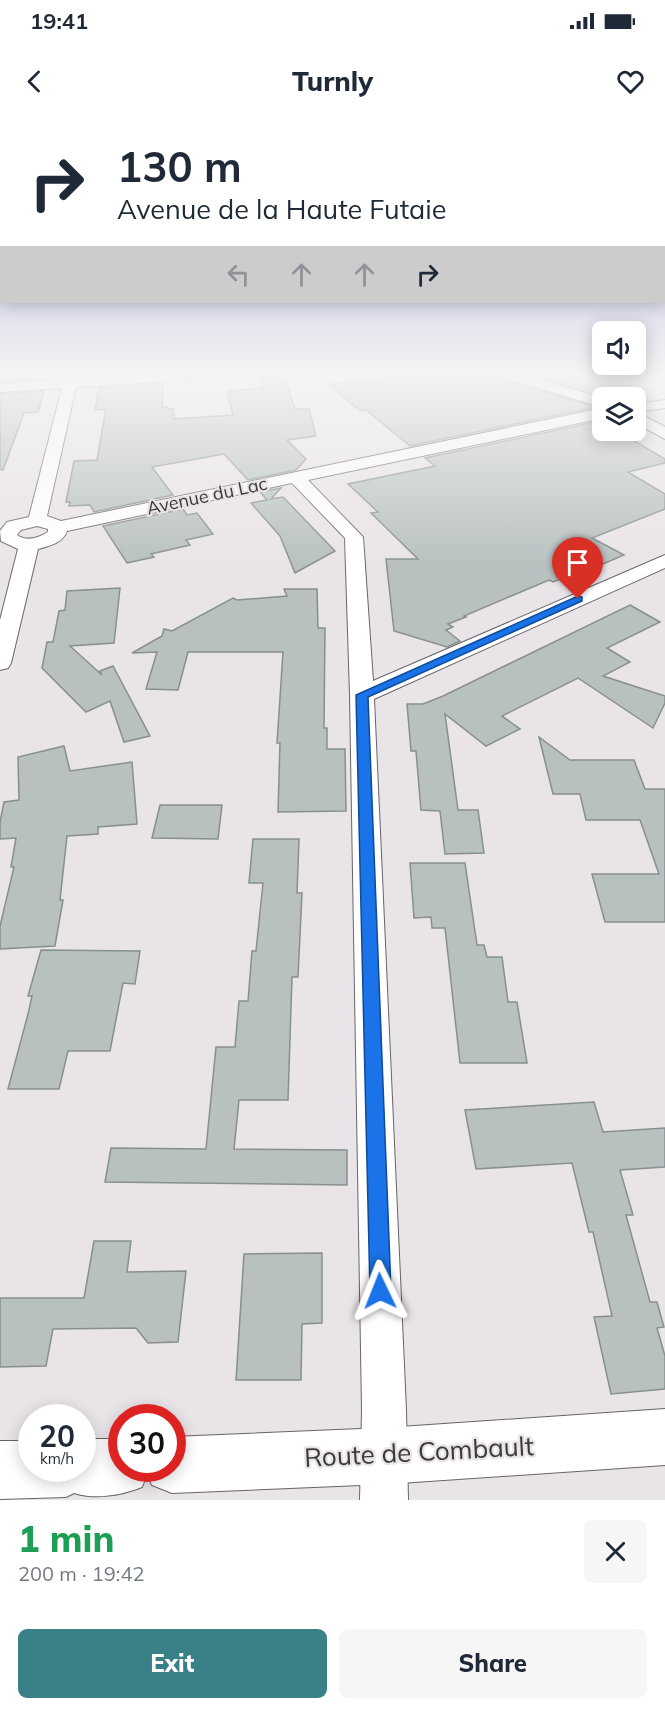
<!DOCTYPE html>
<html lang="en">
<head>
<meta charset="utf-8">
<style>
	:root { --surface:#fff; --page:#f6f6f7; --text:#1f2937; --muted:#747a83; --accent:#398186 }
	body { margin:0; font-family:Mulish,sans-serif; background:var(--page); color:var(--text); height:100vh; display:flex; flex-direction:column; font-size:22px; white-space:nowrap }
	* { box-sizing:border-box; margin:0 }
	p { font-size:20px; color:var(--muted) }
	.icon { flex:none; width:33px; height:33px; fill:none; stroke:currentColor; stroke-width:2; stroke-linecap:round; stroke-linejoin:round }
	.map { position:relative; height:1380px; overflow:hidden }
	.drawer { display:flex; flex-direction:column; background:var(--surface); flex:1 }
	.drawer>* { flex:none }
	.top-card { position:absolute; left:0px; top:0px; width:666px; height:183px; box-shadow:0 3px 15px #0003; background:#fff; color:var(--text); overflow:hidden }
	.buttons { position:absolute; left:592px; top:201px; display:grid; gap:12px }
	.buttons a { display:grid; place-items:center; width:54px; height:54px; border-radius:9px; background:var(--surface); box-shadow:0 3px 15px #0003; font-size:30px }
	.speed { position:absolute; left:18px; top:1284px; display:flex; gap:12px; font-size:30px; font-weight:700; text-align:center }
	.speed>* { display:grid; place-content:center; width:78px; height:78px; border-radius:50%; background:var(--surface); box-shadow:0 3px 15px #0003; line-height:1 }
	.speed small { font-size:15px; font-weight:400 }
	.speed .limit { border:9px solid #d22; background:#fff; color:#111 }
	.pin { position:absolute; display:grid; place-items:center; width:51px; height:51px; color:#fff; margin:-62px -26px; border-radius:50% 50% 50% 0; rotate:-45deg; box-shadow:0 0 6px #0007 }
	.pin .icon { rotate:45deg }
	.me { position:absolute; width:66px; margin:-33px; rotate:358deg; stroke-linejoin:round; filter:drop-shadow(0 0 4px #0008) }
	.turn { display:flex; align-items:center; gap:21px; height:126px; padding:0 18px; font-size:27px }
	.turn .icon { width:78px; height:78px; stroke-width:2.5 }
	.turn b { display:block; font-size:42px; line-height:51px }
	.lanes { display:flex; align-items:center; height:57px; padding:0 18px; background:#0003; justify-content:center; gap:30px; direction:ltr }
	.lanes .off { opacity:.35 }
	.round { display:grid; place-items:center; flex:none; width:63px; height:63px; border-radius:9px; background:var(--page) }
	.head { display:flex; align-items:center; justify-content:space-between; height:102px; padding:0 18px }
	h1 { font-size:36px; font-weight:800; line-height:45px; color:#1e9e55 }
	.action { display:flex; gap:12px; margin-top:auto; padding:12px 18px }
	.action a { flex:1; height:69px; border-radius:9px; background:var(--accent); color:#fff; font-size:24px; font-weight:800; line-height:69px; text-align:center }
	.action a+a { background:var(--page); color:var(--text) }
	.status { display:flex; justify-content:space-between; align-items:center; height:42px; padding:0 30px; background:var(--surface); direction:ltr }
	.status svg { height:16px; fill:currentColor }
	header { display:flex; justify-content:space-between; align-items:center; height:78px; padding:0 18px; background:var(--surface); font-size:27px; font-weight:800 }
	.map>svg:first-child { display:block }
	.building { fill:#b8c0c0; stroke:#888f90; stroke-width:1.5 }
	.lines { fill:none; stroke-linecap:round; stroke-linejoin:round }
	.minor-casing { stroke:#696467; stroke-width:2 }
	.tertiary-casing { stroke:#696467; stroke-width:2 }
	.minor { fill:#fff; fill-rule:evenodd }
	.tertiary { fill:#fff; fill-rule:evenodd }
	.route { fill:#1a73e8; stroke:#114b97; stroke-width:1.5 }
	.labels { text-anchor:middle; stroke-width:4.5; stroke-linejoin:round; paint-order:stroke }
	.far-street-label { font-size:18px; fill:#3d3a3c; stroke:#e9e4e7 }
	.near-street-label { font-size:26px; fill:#3d3a3c; stroke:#e9e4e7 }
</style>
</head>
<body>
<div class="status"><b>19:41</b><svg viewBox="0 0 49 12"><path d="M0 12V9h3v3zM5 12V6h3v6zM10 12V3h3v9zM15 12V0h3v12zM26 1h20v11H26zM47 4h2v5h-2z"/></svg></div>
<header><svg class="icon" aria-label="back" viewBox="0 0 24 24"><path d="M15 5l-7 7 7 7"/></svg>Turnly<svg class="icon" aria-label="heart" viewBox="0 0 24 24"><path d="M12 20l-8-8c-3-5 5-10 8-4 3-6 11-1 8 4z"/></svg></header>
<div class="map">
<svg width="665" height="1380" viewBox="0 0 665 1380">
	<rect width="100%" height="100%" fill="#e9e4e7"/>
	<g class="building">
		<polygon points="0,254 49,254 48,258 0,262"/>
		<polygon points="260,254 283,254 295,289 309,289 316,316 287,320 306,339 296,350 248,360 224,334 152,347 173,375 94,392 90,385 69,386 70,382 66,382 74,341 97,340 106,289 95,290 99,268 163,264 162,287 173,289 174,299 233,295 227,271 264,268"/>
		<polygon points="431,254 496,254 499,259 596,287 410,326 366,290 360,291 328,264 346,263 345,261 432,256"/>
		<polygon points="528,254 607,254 645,280 636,282 636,278 605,278"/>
		<polygon points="44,271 38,292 24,293 3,350 0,349 0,274"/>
		<polygon points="600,301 603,303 603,310 616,310 665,339 665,343 628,352 665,374 665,389 592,418 624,435 566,460 563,458 553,462 549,460 464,496 466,497 448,504 453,507 446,510 460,521 447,527 394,511 386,439 418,439 371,393 378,392 348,364 435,346 425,338"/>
		<polygon points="281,368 271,379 283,377 335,431 295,453 280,416 251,383 267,380 260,372"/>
		<polygon points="183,389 187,395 197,393 213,414 186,420 190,425 151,434 154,437 127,443 103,406"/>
		<polygon points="120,468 114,523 70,526 102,555 100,551 113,546 150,616 124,622 110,581 86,592 42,548 47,522 53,522 59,491 65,490 67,471"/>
		<polygon points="284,469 317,469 318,508 325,508 324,608 327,608 327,629 345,629 346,691 278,692 280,623 277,623 283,532 188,532 178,570 146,569 157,532 132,533 162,516 164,509 172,511 233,478 237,480 287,476"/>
		<polygon points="630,485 660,502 607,528 630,542 603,556 665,576 665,583 653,608 578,558 502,596 520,609 486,626 445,594 458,690 478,690 484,733 445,734 440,691 421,690 416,631 411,631 407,584 423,584 443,576"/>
		<polygon points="539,617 570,640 634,640 645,669 665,669 665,802 605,802 592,754 659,754 640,700 586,700 580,674 553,674"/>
		<polygon points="64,626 70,651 132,642 137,704 98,707 98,714 67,716 60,780 63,780 55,826 0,829 0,806 14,747 11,747 16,718 0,719 0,702 4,682 19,680 18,637"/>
		<polygon points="160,685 222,685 218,719 152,718"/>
		<polygon points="253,719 299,719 297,773 302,773 298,857 292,857 288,980 239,980 234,1029 347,1030 347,1065 105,1062 111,1028 206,1029 216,927 235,927 239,881 248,881 252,831 256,831 263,763 249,763"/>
		<polygon points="410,743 465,743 477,825 484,825 487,837 502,837 508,882 517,882 527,943 460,943 445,808 432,808 431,797 414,798"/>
		<polygon points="41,830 140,831 135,864 123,863 110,931 68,931 59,969 8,969 28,894 32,876 28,876"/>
		<polygon points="594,982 603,1012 665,1008 665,1047 620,1050 633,1095 626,1095 650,1182 657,1182 664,1207 657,1208 665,1236 665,1269 611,1274 594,1197 612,1196 593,1112 589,1112 572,1043 476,1049 465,990"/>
		<polygon points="94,1121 131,1121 127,1152 186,1151 178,1222 148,1223 136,1208 53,1209 46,1246 0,1247 0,1178 84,1178"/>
		<polygon points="322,1133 322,1203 302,1204 301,1260 236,1260 244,1134"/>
	</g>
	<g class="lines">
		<defs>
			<g id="minor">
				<path d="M79,254H92V258L155,254H228L221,258L76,267L47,396L61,401L603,288V298L308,360L363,417L373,561L665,435V448L374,579L406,1290L408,1380H360L362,1290L350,575L345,418L292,363L67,411C63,423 49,426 38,429L11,543L8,548L0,550V500L18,429L1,421L0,411L7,402L29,397L62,268L0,272V264L68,259ZM37,406L48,409V412C38,418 27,422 17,415L21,410Z"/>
				<polygon points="498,254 520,254 603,278 603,287 500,257"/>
				<polygon points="665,280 665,288 636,292 665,307 665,319 636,303 636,284"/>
			</g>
			<path id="tertiary" d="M665,1289V1345L385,1364L172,1373L152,1365L147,1354L142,1367C122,1375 95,1380 74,1373L66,1377L0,1379V1321H32V1348H82V1319H122V1348H172V1317L385,1308Z"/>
		</defs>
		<use href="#minor" class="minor-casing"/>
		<use href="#tertiary" class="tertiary-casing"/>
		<use href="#minor" class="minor"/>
		<use href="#tertiary" class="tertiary"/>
	</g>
	<linearGradient id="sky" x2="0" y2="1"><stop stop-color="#a1acdb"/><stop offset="0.57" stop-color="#f5f3f4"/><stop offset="1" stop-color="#f5f3f4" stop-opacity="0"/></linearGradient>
	<rect width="665" height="447" fill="url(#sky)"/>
	<polygon class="route" points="578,476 582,477 582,481 368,577 391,1171 388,1178 380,1181 373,1178 370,1171 356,575"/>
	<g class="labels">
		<g class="far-street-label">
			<text transform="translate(207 376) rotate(-12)" y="6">Avenue du Lac</text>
		</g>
		<g class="near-street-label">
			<text transform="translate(419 1332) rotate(-3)" y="9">Route de Combault</text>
		</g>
	</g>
</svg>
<div class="buttons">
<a><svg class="icon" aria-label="sound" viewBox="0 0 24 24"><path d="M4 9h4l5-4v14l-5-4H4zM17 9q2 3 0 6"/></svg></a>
<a><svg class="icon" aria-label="layers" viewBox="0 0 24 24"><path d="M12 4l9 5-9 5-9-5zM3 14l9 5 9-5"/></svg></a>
</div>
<div class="speed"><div>20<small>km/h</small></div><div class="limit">30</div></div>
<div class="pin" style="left:578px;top:479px;background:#d93025"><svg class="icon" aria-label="arrive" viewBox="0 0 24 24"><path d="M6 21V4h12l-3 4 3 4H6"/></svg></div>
<svg class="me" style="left:380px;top:1171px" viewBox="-20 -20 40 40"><path d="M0-17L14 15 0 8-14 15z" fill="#1a73e8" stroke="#fff" stroke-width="4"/></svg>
<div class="top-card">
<div class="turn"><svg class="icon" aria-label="right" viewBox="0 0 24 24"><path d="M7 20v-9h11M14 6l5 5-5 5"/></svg><div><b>130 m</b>Avenue de la Haute Futaie</div></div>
<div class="lanes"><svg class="icon off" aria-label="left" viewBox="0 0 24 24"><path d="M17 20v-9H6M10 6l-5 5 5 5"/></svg><svg class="icon off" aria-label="ahead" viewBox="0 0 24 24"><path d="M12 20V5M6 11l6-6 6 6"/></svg><svg class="icon off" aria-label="ahead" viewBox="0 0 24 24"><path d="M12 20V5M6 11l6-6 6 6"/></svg><svg class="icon" aria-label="right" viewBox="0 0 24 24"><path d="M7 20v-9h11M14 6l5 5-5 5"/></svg></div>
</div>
</div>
<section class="drawer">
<div class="head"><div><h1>1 min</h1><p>200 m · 19:42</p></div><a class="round"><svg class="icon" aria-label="close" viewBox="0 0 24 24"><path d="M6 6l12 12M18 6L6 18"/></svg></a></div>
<div class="action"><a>Exit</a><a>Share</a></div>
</section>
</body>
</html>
